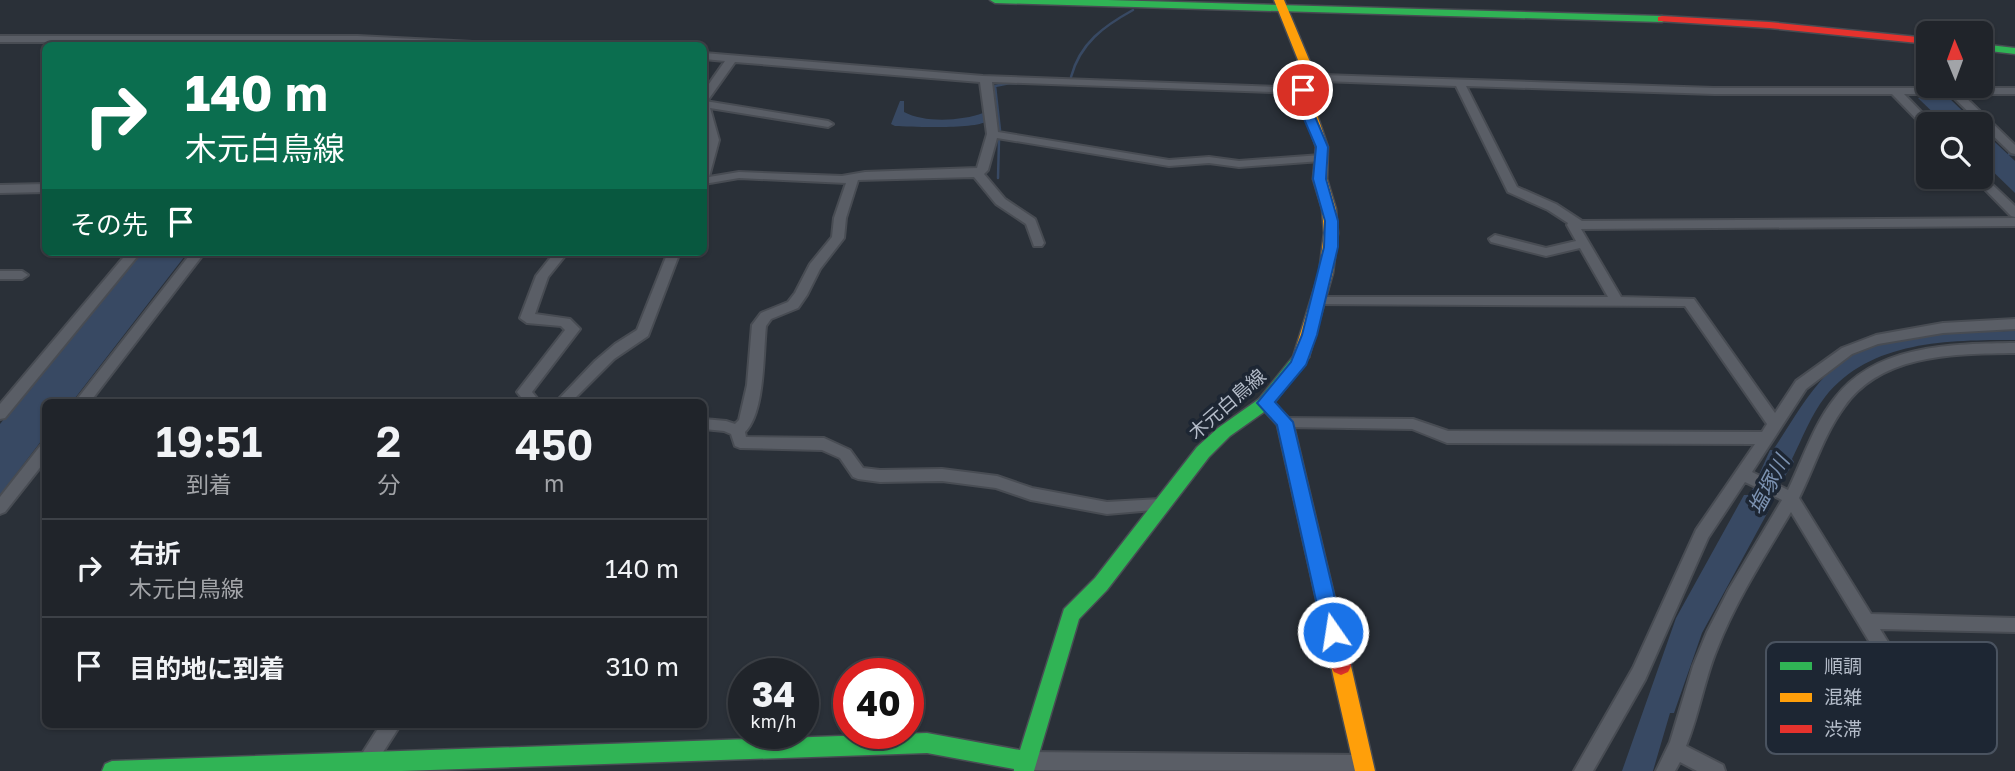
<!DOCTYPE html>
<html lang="ja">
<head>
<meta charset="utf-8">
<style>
	:root { --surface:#20242a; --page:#282c32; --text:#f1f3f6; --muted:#a2a4a8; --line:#3d4147 }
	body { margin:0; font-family:"Golos Text","Noto Sans JP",sans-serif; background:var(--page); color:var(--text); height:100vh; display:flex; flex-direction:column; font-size:26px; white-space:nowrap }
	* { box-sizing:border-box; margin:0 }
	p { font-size:23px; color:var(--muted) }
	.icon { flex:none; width:38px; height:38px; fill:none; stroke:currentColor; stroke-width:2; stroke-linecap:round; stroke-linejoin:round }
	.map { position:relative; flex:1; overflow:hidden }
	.sheet { position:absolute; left:42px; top:399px; width:665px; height:329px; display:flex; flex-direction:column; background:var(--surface); border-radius:10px; box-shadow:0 2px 5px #0004,0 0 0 2px var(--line) }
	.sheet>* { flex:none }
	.guide { position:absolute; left:42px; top:42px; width:665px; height:214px; border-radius:10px; box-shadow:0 2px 5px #0004,0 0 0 2px var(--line); background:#0b6e4f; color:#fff; overflow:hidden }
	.needle { width:46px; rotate:359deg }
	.buttons { position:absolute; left:1916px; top:21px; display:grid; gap:14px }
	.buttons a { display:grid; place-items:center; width:77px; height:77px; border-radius:10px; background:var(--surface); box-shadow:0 2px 5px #0004,0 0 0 2px var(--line); font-size:35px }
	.speed { position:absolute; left:728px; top:658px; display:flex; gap:14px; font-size:35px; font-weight:700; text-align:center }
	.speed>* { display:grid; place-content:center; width:91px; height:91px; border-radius:50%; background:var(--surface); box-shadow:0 2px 5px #0004,0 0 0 2px var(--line); line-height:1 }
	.speed small { font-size:18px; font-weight:400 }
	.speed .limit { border:10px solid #d22; background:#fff; color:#111 }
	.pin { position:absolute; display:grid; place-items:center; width:60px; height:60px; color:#fff; margin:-30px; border:4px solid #fff; border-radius:50%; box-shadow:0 2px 7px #0007 }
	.me { position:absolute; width:77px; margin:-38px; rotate:347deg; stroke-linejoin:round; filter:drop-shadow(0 0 5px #0008) }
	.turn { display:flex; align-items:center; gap:24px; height:147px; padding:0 28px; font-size:32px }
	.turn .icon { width:91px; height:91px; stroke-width:2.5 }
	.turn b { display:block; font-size:49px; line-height:60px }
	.then { display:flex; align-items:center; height:66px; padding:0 28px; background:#0003; gap:14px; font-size:26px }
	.eta { display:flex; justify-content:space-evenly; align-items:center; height:119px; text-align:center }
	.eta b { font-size:42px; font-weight:600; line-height:49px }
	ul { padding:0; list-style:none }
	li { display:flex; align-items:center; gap:21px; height:98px; padding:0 28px; border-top:2px solid var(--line) }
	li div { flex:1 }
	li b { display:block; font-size:26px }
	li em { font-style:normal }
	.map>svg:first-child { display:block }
	.water { fill:#384963 }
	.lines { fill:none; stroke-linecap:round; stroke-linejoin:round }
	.stream { stroke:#384963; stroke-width:2.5 }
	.street-casing { stroke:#484c53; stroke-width:4 }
	.fast-casing { stroke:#484c53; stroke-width:3 }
	.slow-casing { stroke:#484c53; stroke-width:3 }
	.jam-casing { stroke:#484c53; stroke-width:3 }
	.street { fill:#5a5e66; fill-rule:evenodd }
	.fast { fill:#30b455; fill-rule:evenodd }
	.slow { fill:#ff9f0a; fill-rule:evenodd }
	.jam { fill:#e5322d; fill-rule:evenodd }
	.route { fill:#1a73e8; stroke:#114b97; stroke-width:2 }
	.labels { text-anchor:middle; stroke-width:7; stroke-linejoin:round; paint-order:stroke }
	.street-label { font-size:19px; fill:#b4bcc9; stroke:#1d2633 }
	.water-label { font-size:21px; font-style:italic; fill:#7c92b1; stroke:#1d2633 }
	.key { fill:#1d2633; stroke:#4a5360; stroke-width:2 }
	.key-label { font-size:19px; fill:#b4bcc9 }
</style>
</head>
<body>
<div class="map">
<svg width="2015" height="771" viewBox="0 0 2015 771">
	<rect width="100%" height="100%" fill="#2a3038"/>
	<g class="water">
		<polygon points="1948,97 1976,124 1945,124 1918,98"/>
		<path d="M900,101H904V112C924,123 962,121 983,113L985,122C973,129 912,127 895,126L891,124Z"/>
		<polygon points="1981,129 2015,161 2015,193 1981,160"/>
		<polygon points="141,252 188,252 72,402 46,402 45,436 0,495 0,424"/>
		<path d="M2015,331V340C1949,340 1870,340 1825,397C1811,415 1802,439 1792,459L1794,462L1767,504L1770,508L1702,633L1674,713H1670L1653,771H1622L1676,618L1744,495H1750L1770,450H1773C1790,425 1805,397 1826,375C1870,329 1956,332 2015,331Z"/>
	</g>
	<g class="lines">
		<g class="stream">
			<path d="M1071,77C1080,43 1104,26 1133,10"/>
			<polyline points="1000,130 995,86 1010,83 1060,84"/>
			<polyline points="2009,154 2015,155"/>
			<polyline points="998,178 999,140"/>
		</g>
		<defs>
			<g id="street">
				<polygon points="0,36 358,36 492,43 497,46 425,46 358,42 0,42"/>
				<path d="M704,53L983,76L1307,88V92L1303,93L992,82L998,132L1169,160L1209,157L1239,161L1321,155L1327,158L1321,161L1239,167L1209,163L1169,166L997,138L988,170L984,174L1005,199L1035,219L1044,243L1042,246H1034L1026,224L996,204L974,177L858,180L846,218L844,238L820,269L807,295L798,308L771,319L766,326C763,354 765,412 745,432L746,437L824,438L850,450L863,468L880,470L942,469L997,476L1032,488L1107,502L1160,499L1165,501L1168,505L1165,509L1107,514L1031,500L996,488L942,481L880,482L858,479L853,477L840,458L822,450L740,448L735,446L731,434L724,431L704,429V419L726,421L735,424L739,420L747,385L752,325L761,313L788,302L795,293L810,264L832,237L834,218L846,183L739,178L704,184V155L707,140L704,125V91L725,61L704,59ZM735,62L980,82L987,134L977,168L865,172L842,176L739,172L709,177L719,140L710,108L828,127L833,124L828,121L705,101L708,100Z"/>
				<path d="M1322,75L1714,88H2015V94H1962L2015,145V154L2011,153L1950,94H1904L1932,123L1933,124H1928V128L1924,127L1892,94H1714L1466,86L1517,187L1556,204L1582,221L2015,218V226L1581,229L1621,297L1694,299L1775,413L1796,381L1842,348L1876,335L1943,323L2015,319V329L1943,333L1878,344L1852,354L1806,389L1752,472L1788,490C1803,459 1814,424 1835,398C1876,344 1953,344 2015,343V353C1955,354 1882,353 1844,407C1824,434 1814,468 1799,498L1871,614L2015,618V632L1880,629L1933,716L1930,722L1924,724L1918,722L1791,512C1765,556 1736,600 1717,649C1704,680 1699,715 1686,746L1723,765L1725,771H1697L1680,762L1675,771H1656L1670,742L1693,666L1707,632L1729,589L1782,500L1745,482L1708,538L1645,680L1593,771H1574L1633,668L1696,530L1755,444L1447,443L1412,429L1285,427L1280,426L1278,422L1280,418L1413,419L1448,431L1762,432L1767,424L1685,306L1313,304L1311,301L1318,297H1608L1580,248L1546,256L1491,242L1489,239L1495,235L1546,248L1576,241L1567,225L1568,223L1548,210L1508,192L1456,86L1323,81L1312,84L1307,81Z"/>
				<polygon points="1981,174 2015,206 2015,217 2011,216 1973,177 1981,177"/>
				<polygon points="46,184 46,192 0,193 0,185"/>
				<polygon points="128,252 141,252 5,418 0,419 0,404"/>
				<polygon points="192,252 205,252 90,402 75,402"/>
				<polygon points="555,252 568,252 548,277 535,314 570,319 580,329 532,392 540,402 525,402 517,392 565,330 561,326 527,323 520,318 536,276"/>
				<polygon points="668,252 680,252 648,336 614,359 571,402 556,402 595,361 615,344 637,330"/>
				<polygon points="0,271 22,271 28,275 22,279 0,279"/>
				<polygon points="46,443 46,460 5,512 0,514 0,497 41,445"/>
				<polygon points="381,724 401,724 371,771 351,771"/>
				<polygon points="1027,752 1363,755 1370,758 1372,764 1368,771 1027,770 1020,767 1018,761 1020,755"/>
			</g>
			<g id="fast">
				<polygon points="990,0 1108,0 1662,16 1667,19 1662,22 995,3"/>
				<polygon points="1981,44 2015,48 2015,54 1981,50"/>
				<polygon points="1301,352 1309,357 1271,407 1230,436 1209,457 1107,590 1079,619 1034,771 1014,771 1014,769 927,753 402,771 102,771 105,764 112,761 927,733 1020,750 1064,609 1095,578 1197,447 1218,428 1259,399 1296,353"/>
			</g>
			<g id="slow">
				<polygon points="1274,0 1284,0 1318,81 1309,91 1328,147 1327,179 1336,209 1338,233 1333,273 1309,357 1301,362 1293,357 1319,273 1324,233 1322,209 1313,179 1316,147 1297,90 1306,80"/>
				<polygon points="1341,657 1348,660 1351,666 1375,771 1355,771 1331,666 1334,660"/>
			</g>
			<g id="jam">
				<polygon points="1662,16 1769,22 1928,38 1928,44 1769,28 1658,21 1658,17"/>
				<polygon points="1265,397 1271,399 1293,422 1351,666 1348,672 1341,675 1334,672 1331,666 1277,425 1257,403 1259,399"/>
			</g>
		</defs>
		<use href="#street" class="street-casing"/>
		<use href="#fast" class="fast-casing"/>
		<use href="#slow" class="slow-casing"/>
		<use href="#jam" class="jam-casing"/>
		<use href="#street" class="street"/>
		<use href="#fast" class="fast"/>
		<use href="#slow" class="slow"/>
		<use href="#jam" class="jam"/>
	</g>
	<polygon class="route" points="1303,87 1309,90 1313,112 1328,147 1326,179 1338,221 1338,247 1317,335 1306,365 1275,402 1293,422 1343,632 1340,638 1333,641 1326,638 1323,632 1277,425 1257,403 1291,362 1302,335 1324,247 1325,221 1313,179 1316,147 1301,112 1297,90"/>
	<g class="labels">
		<g class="street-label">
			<text transform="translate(1227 404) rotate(-41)" y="7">木元白鳥線</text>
		</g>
		<g class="water-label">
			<text transform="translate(1769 485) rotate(-62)" y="7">塩塚川</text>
		</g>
	</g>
	<rect x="1766" y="642" width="231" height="112" rx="10" class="key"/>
	<rect x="1780" y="662" width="32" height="8" fill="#30b455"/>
	<rect x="1780" y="693" width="32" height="9" fill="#ff9f0a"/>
	<rect x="1780" y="725" width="32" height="8" fill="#e5322d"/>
	<g class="key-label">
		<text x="1824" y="673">順調</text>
		<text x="1824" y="704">混雑</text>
		<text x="1824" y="736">渋滞</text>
	</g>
</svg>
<div class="buttons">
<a><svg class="needle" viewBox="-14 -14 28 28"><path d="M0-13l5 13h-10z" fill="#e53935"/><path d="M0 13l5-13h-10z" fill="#a2a4a8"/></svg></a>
<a><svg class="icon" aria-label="search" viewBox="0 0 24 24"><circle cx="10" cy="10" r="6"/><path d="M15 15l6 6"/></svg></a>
</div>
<div class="speed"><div>34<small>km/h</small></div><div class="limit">40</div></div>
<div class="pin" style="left:1303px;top:90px;background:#d93025"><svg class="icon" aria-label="arrive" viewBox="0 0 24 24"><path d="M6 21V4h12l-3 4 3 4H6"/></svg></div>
<svg class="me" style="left:1333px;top:632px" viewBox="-20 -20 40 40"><circle r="17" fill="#1a73e8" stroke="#fff" stroke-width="3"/><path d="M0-11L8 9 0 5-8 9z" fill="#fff"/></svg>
<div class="guide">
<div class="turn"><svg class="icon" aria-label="right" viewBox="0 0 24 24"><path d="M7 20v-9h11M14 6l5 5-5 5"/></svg><div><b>140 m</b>木元白鳥線</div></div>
<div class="then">その先<svg class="icon" aria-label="arrive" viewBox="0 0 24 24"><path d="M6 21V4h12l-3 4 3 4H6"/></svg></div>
</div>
<section class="sheet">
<div class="eta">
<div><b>19:51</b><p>到着</p></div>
<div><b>2</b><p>分</p></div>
<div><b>450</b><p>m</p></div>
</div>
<ul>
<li><svg class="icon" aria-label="right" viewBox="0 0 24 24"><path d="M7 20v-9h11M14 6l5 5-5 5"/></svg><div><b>右折</b><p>木元白鳥線</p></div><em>140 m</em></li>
<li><svg class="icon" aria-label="arrive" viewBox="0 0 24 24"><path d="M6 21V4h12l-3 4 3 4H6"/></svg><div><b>目的地に到着</b></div><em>310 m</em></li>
</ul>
</section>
</div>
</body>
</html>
